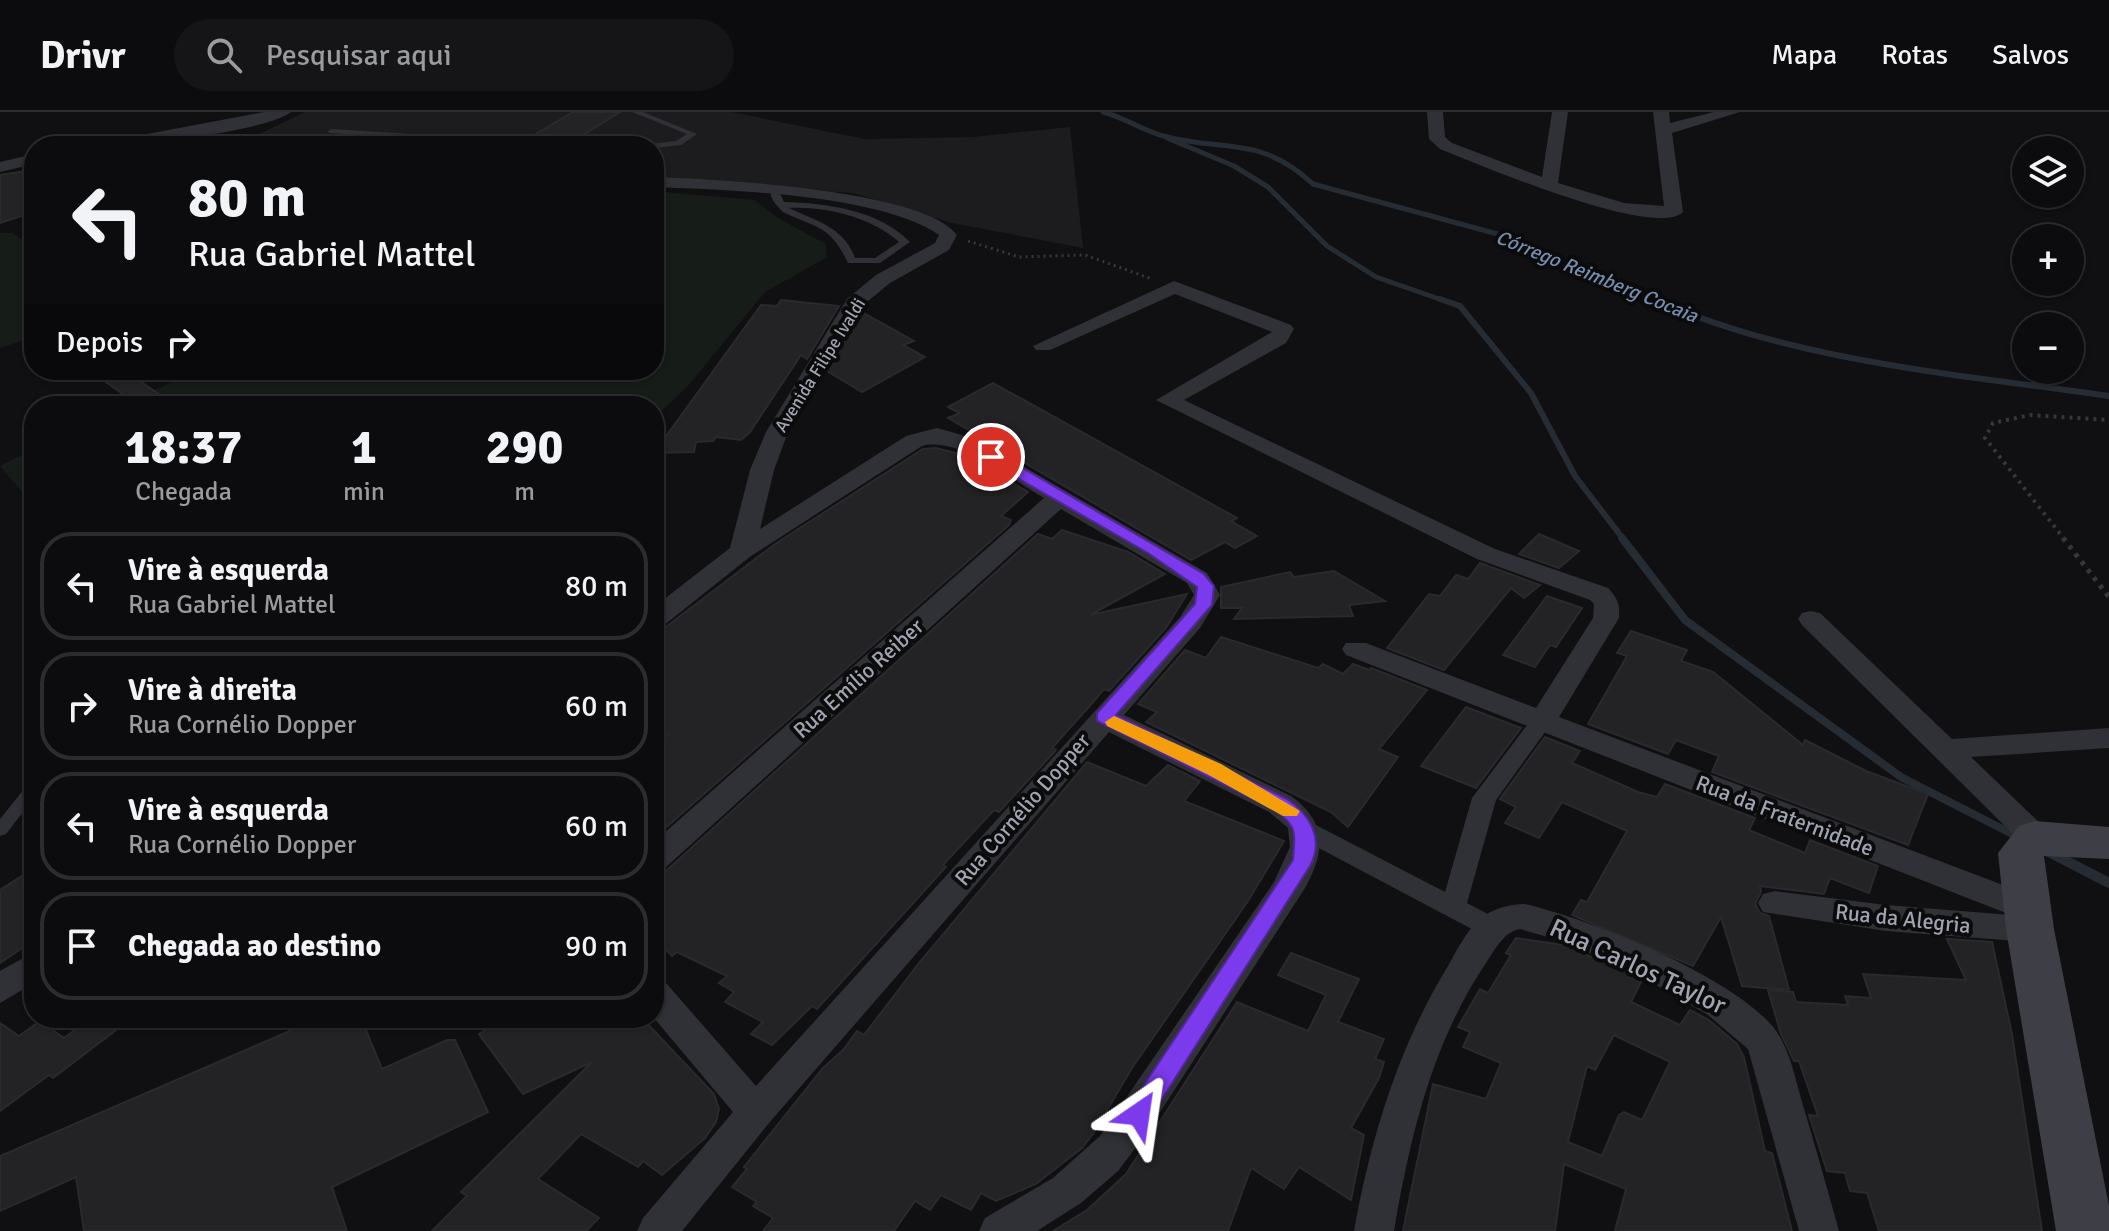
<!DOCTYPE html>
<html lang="pt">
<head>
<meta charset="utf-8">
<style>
	:root { --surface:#0c0b0d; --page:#151416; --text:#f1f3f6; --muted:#9a9b9d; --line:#2c2b2e }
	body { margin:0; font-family:Signika,sans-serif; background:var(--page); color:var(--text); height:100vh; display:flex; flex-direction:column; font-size:30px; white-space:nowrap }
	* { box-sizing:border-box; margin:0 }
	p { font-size:26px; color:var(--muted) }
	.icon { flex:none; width:44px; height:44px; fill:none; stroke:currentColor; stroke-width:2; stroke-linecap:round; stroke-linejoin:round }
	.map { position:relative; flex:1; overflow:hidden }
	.sheet { position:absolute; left:24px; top:284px; width:640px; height:632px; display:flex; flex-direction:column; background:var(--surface); border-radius:32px; box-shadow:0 2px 6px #0004,0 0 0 2px var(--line) }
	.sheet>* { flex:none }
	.banner { position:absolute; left:24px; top:24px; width:640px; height:244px; border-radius:32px; box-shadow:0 2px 6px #0004,0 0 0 2px var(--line); background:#0c0b0d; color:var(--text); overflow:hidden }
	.buttons { position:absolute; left:2012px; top:24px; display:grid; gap:16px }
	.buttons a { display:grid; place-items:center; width:72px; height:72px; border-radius:50%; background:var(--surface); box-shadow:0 2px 6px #0004,0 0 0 2px var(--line); font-size:40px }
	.pin { position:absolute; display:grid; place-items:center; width:68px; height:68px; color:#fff; margin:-34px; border:4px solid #fff; border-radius:50%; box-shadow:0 2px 8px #0007 }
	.me { position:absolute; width:88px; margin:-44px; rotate:32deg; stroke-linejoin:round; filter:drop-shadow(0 0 6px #0008) }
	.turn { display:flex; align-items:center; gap:28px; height:168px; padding:0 32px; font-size:36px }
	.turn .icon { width:104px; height:104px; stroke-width:2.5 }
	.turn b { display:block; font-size:56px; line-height:68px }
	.then { display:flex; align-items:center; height:76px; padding:0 32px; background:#0003; gap:16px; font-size:30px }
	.eta { display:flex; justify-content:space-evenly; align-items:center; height:136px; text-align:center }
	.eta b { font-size:48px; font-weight:800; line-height:56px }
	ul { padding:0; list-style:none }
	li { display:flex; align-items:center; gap:24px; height:108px; margin:0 16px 12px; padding:0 16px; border:4px solid var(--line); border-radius:32px }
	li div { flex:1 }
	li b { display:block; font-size:30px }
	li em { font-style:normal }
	header { display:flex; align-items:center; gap:48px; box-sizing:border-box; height:112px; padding:0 40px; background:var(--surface); border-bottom:2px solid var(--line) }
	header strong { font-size:38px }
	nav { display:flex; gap:44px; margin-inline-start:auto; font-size:28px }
	.search { width:560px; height:72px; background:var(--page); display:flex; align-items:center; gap:20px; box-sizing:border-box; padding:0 28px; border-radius:44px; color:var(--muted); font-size:30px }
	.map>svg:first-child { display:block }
	.built { fill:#1c1b1e }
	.green { fill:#161c17 }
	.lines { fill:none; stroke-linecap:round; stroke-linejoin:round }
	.stream-far3 { stroke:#262c34; stroke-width:5 }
	.stream-far2 { stroke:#262c34; stroke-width:6 }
	.stream-far1 { stroke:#262c34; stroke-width:8 }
	.stream { stroke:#262c34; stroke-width:10 }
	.building { fill:#232225; stroke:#2a292d; stroke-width:2; fill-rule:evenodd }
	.path-far2 { stroke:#36373d; stroke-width:3; stroke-dasharray:2 4; stroke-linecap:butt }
	.path-far1 { stroke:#36373d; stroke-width:4; stroke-dasharray:3 5; stroke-linecap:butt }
	.path { stroke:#36373d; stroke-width:5; stroke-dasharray:4 6; stroke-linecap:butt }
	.service { fill:#303136; fill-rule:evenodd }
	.pedestrian { fill:#303136; fill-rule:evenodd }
	.minor { fill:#303136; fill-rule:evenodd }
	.secondary { fill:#3e3f46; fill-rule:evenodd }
	.route { fill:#7c3aed; stroke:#51269a; stroke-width:2 }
	.slow { fill:#f59e0b }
	.labels { text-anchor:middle; stroke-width:8; stroke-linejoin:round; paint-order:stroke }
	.far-street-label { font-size:18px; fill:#a0a3b2; stroke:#0b0b0c }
	.far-water-label { font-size:20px; font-style:italic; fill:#758daf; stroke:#0b0b0c }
	.street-label { font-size:22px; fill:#a0a3b2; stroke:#0b0b0c }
	.near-street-label { font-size:26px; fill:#a0a3b2; stroke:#0b0b0c }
</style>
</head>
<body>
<header>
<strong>Drivr</strong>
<div class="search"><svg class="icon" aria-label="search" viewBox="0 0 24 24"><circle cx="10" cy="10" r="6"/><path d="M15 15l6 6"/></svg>Pesquisar aqui</div>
<nav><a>Mapa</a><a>Rotas</a><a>Salvos</a></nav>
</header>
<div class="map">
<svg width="2109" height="1119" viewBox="0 0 2109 1119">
	<rect width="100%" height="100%" fill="#100f11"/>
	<polygon class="built" points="305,0 732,0 864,27 973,25 1070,15 1083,136 952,111 853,81 654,68 654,34 251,34 249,27"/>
	<g class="green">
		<polygon points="654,79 755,88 778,106 826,132 826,146 765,180 688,274 654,306 654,294 122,294 196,258 654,258"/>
		<polygon points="0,121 13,121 34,137 34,225 0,236"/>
		<polygon points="34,337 34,394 0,354"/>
	</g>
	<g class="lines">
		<g class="stream-far3">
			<path d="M1103,0C1126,6 1145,20 1167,25C1229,40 1261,24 1313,72L1516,127L1546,145L1595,159L1659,189"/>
			<polyline points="1167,26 1234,54 1268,75 1327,134 1376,165 1445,189"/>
		</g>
		<g class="stream-far2">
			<polyline points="1440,187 1460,194 1531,281 1575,364 1624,428"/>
			<path d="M1655,187C1788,249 1964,263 2109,284"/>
		</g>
		<polyline class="stream-far1" points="1622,426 1685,508 1901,665 2020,726"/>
		<polyline class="stream" points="2047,739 2109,771"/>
	</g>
	<g class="building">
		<polygon points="573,0 620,0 565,34 531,25"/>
		<polygon points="34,58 34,100 0,111 0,63"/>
		<polygon points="781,188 839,194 807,247 801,243 750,320 741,328 716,325 713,329 696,330 694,340 654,341 761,193 777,194"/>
		<polygon points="862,200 914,229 903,233 925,245 862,280 827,259"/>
		<polygon points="89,258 124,258 176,294 140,294"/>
		<polygon points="993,271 1237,406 1231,409 1257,424 1235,436 1225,430 1191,448 948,306 960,301 948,295"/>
		<polygon points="936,336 967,344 1028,380 1001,404 1011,408 1009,413 654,726 654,635 669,622 654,615 654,524 775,432 923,337"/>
		<polygon points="1062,418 1128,440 1165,462 1090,503 1187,482 1166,516 1109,579 1104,577 1094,589 1052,636 1056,638 999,700 994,698 943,753 946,755 817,897 812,894 772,933 751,922 763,910 725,890 734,880 719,871 727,864 677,840 672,844 654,826 654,763 667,758 1038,422 1052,427"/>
		<polygon points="1539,422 1579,439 1559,456 1519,442"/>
		<polygon points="1480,451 1540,473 1524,486 1511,476 1444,558 1387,536 1429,482 1440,484 1456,463 1468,467"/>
		<polygon points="1334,459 1385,489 1349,493 1353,504 1234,507 1242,496 1221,496 1221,475 1290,460 1294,465"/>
		<polygon points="1547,484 1582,496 1556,535 1550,533 1535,555 1503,543"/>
		<polygon points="1631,519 1687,538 1681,549 1713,560 1803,633 1805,628 1866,659 1928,682 1908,733 1712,660 1719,644 1676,628 1668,642 1588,612 1627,544 1617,541"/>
		<polygon points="1221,525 1318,556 1323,552 1343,562 1353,552 1369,558 1371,556 1427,578 1379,637 1398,645 1348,715 1331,700 1146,610 1157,600 1138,592 1185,538 1206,546"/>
		<polygon points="1466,595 1521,616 1476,676 1421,654"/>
		<polygon points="1545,625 1580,639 1572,651 1638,680 1657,685 1665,672 1755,706 1749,718 1805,741 1810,728 1878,754 1869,781 1830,766 1824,782 1760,774 1761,780 1755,792 1760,801 1769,804 1789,878 1742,874 1721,805 1693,854 1572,803 1581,788 1587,790 1627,719 1562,690 1539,726 1505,711 1516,695 1500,687"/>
		<polygon points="1087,650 1146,674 1168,653 1200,669 1184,689 1284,729 1248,789 1132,956 1093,1022 1082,1036 1036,1072 996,1089 981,1081 971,1098 941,1083 930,1098 915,1089 894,1119 763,1119 773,1106 753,1094 757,1090 732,1075 747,1057 744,1055 823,956 843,938 857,919 864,923 919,851"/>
		<polygon points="34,756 34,828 0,851 0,778"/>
		<path d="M1516,826L1564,833L1638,866L1642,868L1631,890L1680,913L1690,898L1709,908L1737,932L1744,945L1765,1039L1772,1041L1792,1119H1615L1626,1077L1564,1052L1555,1119H1403L1433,972L1486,987L1501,951L1463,935L1470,920L1458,915L1480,877L1488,881L1511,843L1506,841ZM1614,923L1670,950L1642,1008L1624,1000L1619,1003L1602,1044L1568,1030L1587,954L1595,958Z"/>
		<polygon points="1947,827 1992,830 2012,922 2042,1119 1879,1119 1867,1081 1850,1079 1845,1061 1827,1059 1809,1003 1818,1004 1799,949 1794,949 1781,922 1768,878 1793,880 1796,890 1848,893 1845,884 1871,886 1863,862 1966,868"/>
		<polygon points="1291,841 1359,867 1338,910 1384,927 1375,947 1384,950 1379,966 1351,1016 1364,1023 1351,1088 1299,1055 1284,1077 1251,1056 1228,1119 1053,1119 1087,1098 1126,1062 1237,890 1308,919 1326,883 1278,863"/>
		<polygon points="91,906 132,906 53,966 49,963 0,999 0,911 19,924 40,909 64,926"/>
		<polygon points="320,906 361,906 382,957 447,928 455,928 488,1000 332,1075 347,1119 84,1119 76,1065 0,1099 0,1044"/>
		<polygon points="505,906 642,906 714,982 719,997 716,1010 705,1026 662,1063 643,1049 638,1055 581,1022 538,1067 599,1106 586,1119 432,1119 467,1084 461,1080 592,950 523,982 479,922"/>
	</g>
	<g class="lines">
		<polyline class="path-far2" points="968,129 1019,145 1085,143 1152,167"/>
		<polyline class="path-far1" points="2065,428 1985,326 1993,311 2030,303 2109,308"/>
		<polyline class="path" points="2063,426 2109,485"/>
		<g class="service">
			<polygon points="632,0 643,0 697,22 681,33 654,36 654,34 649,34 650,32 676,29 687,22"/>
			<polygon points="332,17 521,29 525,31 521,33 329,21 328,19"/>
			<path d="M774,74L778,77L784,90C826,91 879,98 910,130L880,151H848C830,113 818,117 783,100C776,93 768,85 771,75ZM789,96C824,94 872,105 899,130L875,146H855C844,115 816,109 789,96Z"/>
			<polygon points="34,670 34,686 6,722 0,724 0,707 29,671"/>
		</g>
		<polygon class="pedestrian" points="1542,602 1553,609 1496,688 1467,791 1501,809 1505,816 1501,823 1492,826 1483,823 1296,724 1293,718 1296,712 1314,712 1445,780 1472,686 1534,604"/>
		<g class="minor">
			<path d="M264,0H291C268,19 136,34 102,34L110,29Z"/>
			<path d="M1427,0H1443L1445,25L1452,31L1542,65L1552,0H1568L1558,71L1624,91L1664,94L1653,0H1669L1670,11L1714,0H1740L1672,21L1683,100C1655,128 1478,52 1440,37L1429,27Z"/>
			<polygon points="34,42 34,52 0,60 0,50"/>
			<path d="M654,65C712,67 924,77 957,123L949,138L890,171L862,194L788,320L774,358L760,417L906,324L937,316L976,327L1207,461L1220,483L1200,516L1124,603L1291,684C1328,711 1325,740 1305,776L1146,1022L1118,1059L1081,1091L1037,1119H979L985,1106L1053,1066L1100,1024L1274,770L1290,735L1288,716L1269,700L1109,620L769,1011L682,1119H637L643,1106L733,1000L654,906V867L666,871L756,974L1180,505L1194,483L1187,471L1061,397L665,756L654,760V730L1044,386C1012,368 959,324 922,334L751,444L663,514L654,516V495L730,436L750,358L766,320L847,187L876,163L935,131L939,123C880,82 727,78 654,75Z"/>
			<path d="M1174,169L1291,213L1294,217L1286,231L1184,288L1495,437L1608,476C1618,487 1620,492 1619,506L1559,605L2040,787L2045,796L2036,806L2042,808L2047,817L2042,826L2030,830L1886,819L1763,800L1758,791L1763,782L1775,779L1886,793L2011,803L1346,543L1342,537L1346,531H1366L1536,596L1593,506L1594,492L1590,488L1477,447L1156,288L1272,220L1175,182L1050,238H1036L1033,234Z"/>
			<polygon points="1811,499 1820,501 1952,627 2109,616 2109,636 1971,645 2046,717 2051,725 2046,733 2035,736 2024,733 1802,513 1798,507 1802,501"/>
			<path d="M1525,792C1590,807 1732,864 1774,916C1790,937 1795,966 1802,990C1815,1033 1827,1076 1839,1119H1799L1748,937L1708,903L1639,863L1565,830L1520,817C1503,820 1495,838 1486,851C1432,931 1410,1025 1394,1119H1354C1371,1025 1398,936 1448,854C1457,838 1469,814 1484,804C1495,796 1511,792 1525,792Z"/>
			<polygon points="34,840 34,871 0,891 0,859"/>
		</g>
		<polygon class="secondary" points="2035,709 2109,715 2109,747 2044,744 2054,817 2109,1094 2109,1119 2056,1119 2006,817 1998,741 2019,714"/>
	</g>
	<path class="route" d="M986,341H997L1204,462L1214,474L1212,493L1116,603L1287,687C1309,702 1325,726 1310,754L1148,1009L1139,1012L1130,1009L1127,1002L1130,994L1293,748C1295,719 1298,714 1273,697L1097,609V601L1195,492L1197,475L1148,441L986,348Z"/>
	<polygon class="slow" points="1114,604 1221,652 1300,699 1297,704 1283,704 1207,662 1107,614 1105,610"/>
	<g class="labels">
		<g class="far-street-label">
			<text transform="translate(820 253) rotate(-58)" y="6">Avenida Filipe Ivaldi</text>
		</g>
		<g class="far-water-label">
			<text transform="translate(1597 164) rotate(22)" y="7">Córrego Reimberg Cocaia</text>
		</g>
		<g class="street-label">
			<text transform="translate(858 566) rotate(-42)" y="8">Rua Emílio Reiber</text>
			<text transform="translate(1022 697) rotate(-49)" y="8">Rua Cornélio Dopper</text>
			<text transform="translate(1785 703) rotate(21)" y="8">Rua da Fraternidade</text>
			<text transform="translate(1903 806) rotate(6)" y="8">Rua da Alegria</text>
		</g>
		<g class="near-street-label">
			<text transform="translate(1638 854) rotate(25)" y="9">Rua Carlos Taylor</text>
		</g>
	</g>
</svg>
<div class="buttons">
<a><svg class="icon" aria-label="layers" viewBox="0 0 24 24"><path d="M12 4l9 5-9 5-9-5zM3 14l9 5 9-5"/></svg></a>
<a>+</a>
<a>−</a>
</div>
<div class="pin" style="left:991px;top:345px;background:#d93025"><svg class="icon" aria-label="arrive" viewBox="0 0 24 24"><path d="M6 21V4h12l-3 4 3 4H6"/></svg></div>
<svg class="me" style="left:1139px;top:1002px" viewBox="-20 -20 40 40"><path d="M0-17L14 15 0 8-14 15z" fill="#7c3aed" stroke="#fff" stroke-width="4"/></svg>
<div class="banner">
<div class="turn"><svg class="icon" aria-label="left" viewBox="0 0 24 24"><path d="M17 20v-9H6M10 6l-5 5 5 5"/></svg><div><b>80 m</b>Rua Gabriel Mattel</div></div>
<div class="then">Depois<svg class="icon" aria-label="right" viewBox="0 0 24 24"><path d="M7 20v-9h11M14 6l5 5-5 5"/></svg></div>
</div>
<section class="sheet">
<div class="eta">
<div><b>18:37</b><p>Chegada</p></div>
<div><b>1</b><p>min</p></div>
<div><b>290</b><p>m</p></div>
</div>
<ul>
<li><svg class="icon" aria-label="left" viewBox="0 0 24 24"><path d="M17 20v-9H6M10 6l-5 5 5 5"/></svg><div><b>Vire à esquerda</b><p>Rua Gabriel Mattel</p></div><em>80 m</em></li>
<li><svg class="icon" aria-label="right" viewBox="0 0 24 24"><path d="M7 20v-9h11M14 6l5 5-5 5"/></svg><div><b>Vire à direita</b><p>Rua Cornélio Dopper</p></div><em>60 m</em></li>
<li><svg class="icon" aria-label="left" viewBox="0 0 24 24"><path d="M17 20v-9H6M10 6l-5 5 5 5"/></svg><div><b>Vire à esquerda</b><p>Rua Cornélio Dopper</p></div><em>60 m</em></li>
<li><svg class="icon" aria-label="arrive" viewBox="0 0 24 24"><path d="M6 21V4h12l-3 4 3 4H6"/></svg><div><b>Chegada ao destino</b></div><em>90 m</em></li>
</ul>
</section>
</div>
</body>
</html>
